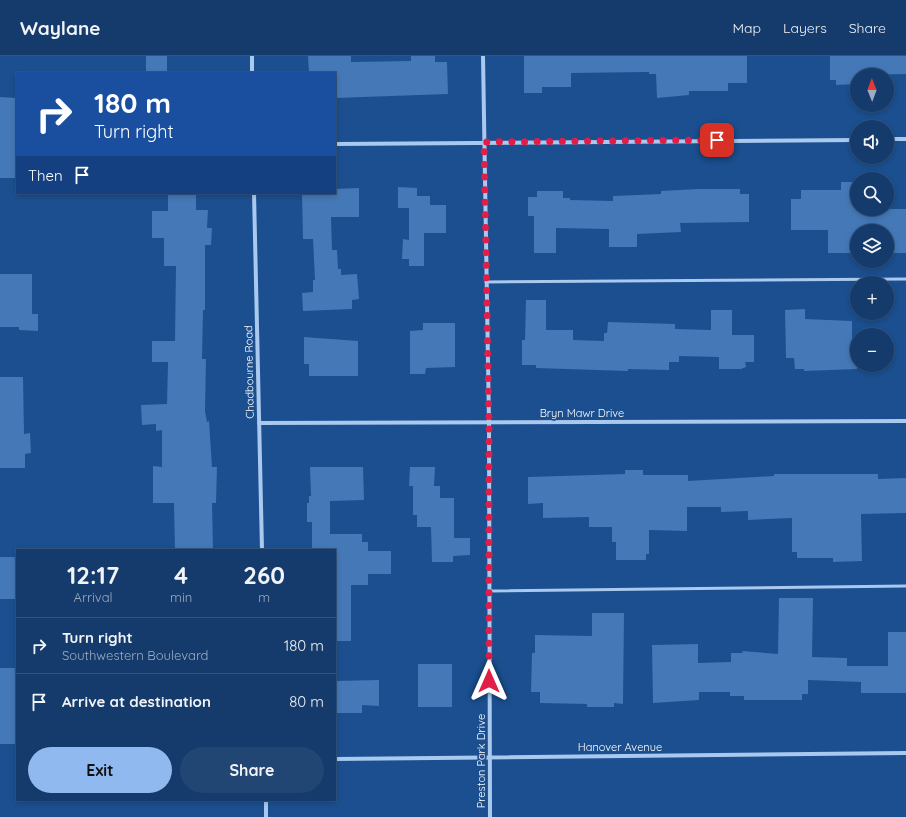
<!DOCTYPE html>
<html lang="en">
<head>
<meta charset="utf-8">
<style>
	:root { --surface:#143b6b; --page:#214673; --text:#f1f3f6; --muted:#9dadc1; --line:#33557e; --accent:#90b9f0 }
	body { margin:0; font-family:Quicksand,sans-serif; background:var(--page); color:var(--text); height:100vh; display:flex; flex-direction:column; font-size:15px; white-space:nowrap }
	* { box-sizing:border-box; margin:0 }
	p { font-size:13px; color:var(--muted) }
	.icon { flex:none; width:22px; height:22px; fill:none; stroke:currentColor; stroke-width:2; stroke-linecap:round; stroke-linejoin:round }
	.map { position:relative; flex:1; overflow:hidden }
	.drawer { position:absolute; left:16px; top:493px; width:320px; height:252px; display:flex; flex-direction:column; background:var(--surface); border-radius:0px; box-shadow:0 2px 6px #0003,0 0 0 1px var(--line) }
	.drawer>* { flex:none }
	.top-card { position:absolute; left:16px; top:16px; width:320px; height:122px; border-radius:0px; box-shadow:0 2px 6px #0003,0 0 0 1px var(--line); background:#1a4fa0; color:#fff; overflow:hidden }
	.needle { width:26px; rotate:359deg }
	.tools { position:absolute; left:850px; top:12px; display:grid; gap:8px }
	.tools a { display:grid; place-items:center; width:44px; height:44px; border-radius:50%; background:var(--surface); box-shadow:0 2px 6px #0003,0 0 0 1px var(--line); font-size:20px }
	.pin { position:absolute; display:grid; place-items:center; width:34px; height:34px; color:#fff; margin:-17px; border-radius:8px; box-shadow:0 2px 6px #0006 }
	.me { position:absolute; width:44px; margin:-22px; rotate:0deg; stroke-linejoin:round; filter:drop-shadow(0 0 3px #0008) }
	.turn { display:flex; align-items:center; gap:14px; height:84px; padding:0 12px; font-size:18px }
	.turn .icon { width:52px; height:52px; stroke-width:2.5 }
	.turn b { display:block; font-size:28px; line-height:34px }
	.then { display:flex; align-items:center; height:38px; padding:0 12px; background:#0003; gap:8px; font-size:15px }
	.eta { display:flex; justify-content:space-evenly; align-items:center; height:68px; text-align:center }
	.eta b { font-size:24px; font-weight:700; line-height:28px }
	.cta { display:flex; gap:8px; margin-top:auto; padding:8px 12px }
	.cta a { flex:1; height:46px; border-radius:24px; background:var(--accent); color:#111; font-size:16px; font-weight:700; line-height:46px; text-align:center }
	.cta a+a { background:var(--page); color:var(--text) }
	ul { padding:0; list-style:none }
	li { display:flex; align-items:center; gap:12px; height:56px; padding:0 12px; border-top:1px solid var(--line) }
	li div { flex:1 }
	li b { display:block; font-size:15px }
	li em { font-style:normal }
	header { display:flex; align-items:center; gap:24px; box-sizing:border-box; height:56px; padding:0 20px; background:var(--surface); border-bottom:1px solid var(--line) }
	header strong { font-size:19px }
	nav { display:flex; gap:22px; margin-inline-start:auto; font-size:14px }
	.map>svg:first-child { display:block }
	.building { fill:#4478b7 }
	.lines { fill:none; stroke-linecap:round; stroke-linejoin:round }
	.service { stroke:#a9c9ee; stroke-width:3 }
	.minor { stroke:#a9c9ee; stroke-width:4 }
	.route { stroke:#e11d48; stroke-width:7; stroke-dasharray:0 12.6 }
	.labels { text-anchor:middle; stroke-width:3.5; stroke-linejoin:round; paint-order:stroke }
	.street-label { font-size:11px; fill:#fff; stroke:#1b4f8f }
</style>
</head>
<body>
<header>
<strong>Waylane</strong>
<nav><a>Map</a><a>Layers</a><a>Share</a></nav>
</header>
<div class="map">
<svg width="906" height="761" viewBox="0 0 906 761">
	<rect width="100%" height="100%" fill="#1b4f8f"/>
	<g class="building">
		<rect x="146" y="0" width="21" height="16"/>
		<polygon points="308,0 351,0 351,6 411,5 411,0 435,0 435,6 447,6 448,38 335,42 335,17 309,17"/>
		<polygon points="524,0 747,0 747,27 728,27 728,35 689,35 689,39 657,42 656,18 649,18 649,16 571,17 571,31 542,31 542,37 524,37"/>
		<polygon points="830,0 906,0 906,18 857,19 857,28 836,29 836,24 830,24"/>
		<polygon points="0,41 17,42 17,122 0,122"/>
		<polygon points="841,126 857,126 857,153 906,153 906,197 889,197 889,175 857,175 857,197 828,197 828,174 791,174 791,143 801,143 801,134 841,134"/>
		<polygon points="398,131 417,132 417,140 430,140 430,149 446,149 446,177 424,177 424,210 409,210 409,203 402,203 403,183 409,184 409,152 398,152"/>
		<polygon points="359,132 359,161 331,161 332,194 337,194 338,213 341,213 341,219 357,218 359,243 352,244 352,253 303,255 302,237 313,236 313,224 315,224 313,183 303,183 302,137 335,137 335,133"/>
		<polygon points="698,133 740,133 740,138 749,138 749,166 680,167 681,176 637,178 637,191 609,191 609,173 556,172 556,197 534,197 534,160 528,160 528,141 537,141 537,135 563,135 563,142 570,142 570,144 613,145 613,140 661,138 661,135"/>
		<polygon points="168,137 196,137 196,154 208,154 207,172 212,172 211,189 205,189 205,254 203,254 202,303 206,303 205,355 207,366 209,365 212,411 217,411 216,447 212,447 213,494 175,494 174,447 153,447 153,410 162,411 162,374 156,375 156,368 142,369 141,349 167,348 168,306 152,306 152,285 175,285 176,210 164,210 164,182 152,182 152,155 168,155"/>
		<polygon points="0,218 32,218 32,258 38,258 38,275 19,274 19,271 0,271"/>
		<polygon points="526,244 546,244 546,274 573,274 573,284 604,285 604,277 607,277 608,266 675,268 675,273 711,274 711,254 732,254 732,279 754,279 754,306 745,306 746,311 741,313 719,313 719,301 679,300 679,306 669,306 669,314 628,313 628,315 536,312 536,309 522,309 522,284 525,284"/>
		<polygon points="805,253 805,263 852,265 852,287 857,287 857,313 804,315 804,313 795,313 794,302 786,302 785,254"/>
		<polygon points="423,267 455,267 455,311 426,312 425,318 410,318 410,275 423,274"/>
		<polygon points="304,281 358,285 358,320 309,320 309,308 304,308"/>
		<polygon points="0,321 23,321 24,378 30,377 31,397 25,398 25,412 0,412"/>
		<polygon points="310,411 363,411 364,444 330,445 330,478 362,478 362,486 368,486 368,495 391,495 391,518 368,518 368,529 351,529 351,585 335,585 335,494 312,494 312,466 307,466 307,447 309,447 309,440 311,440"/>
		<polygon points="410,411 435,411 434,430 440,430 440,442 454,442 454,482 470,482 470,499 453,500 453,506 432,506 431,471 417,471 417,459 413,459 413,430 409,430"/>
		<polygon points="625,414 643,414 643,419 688,419 688,425 774,420 774,418 878,418 878,423 906,422 906,457 861,458 862,505 833,506 833,502 797,502 797,496 792,496 792,462 748,464 748,455 721,456 721,451 687,451 687,475 649,474 649,498 646,498 646,504 616,504 616,486 612,486 612,471 589,471 589,461 543,462 543,447 528,448 528,421 625,418"/>
		<rect x="0" y="501" width="17" height="42"/>
		<polygon points="779,542 813,542 812,601 847,602 847,610 888,610 888,576 906,576 906,637 861,637 861,626 808,624 808,638 802,638 802,644 744,644 744,640 730,640 730,636 699,636 699,644 653,647 652,589 698,588 698,607 731,606 731,597 743,597 742,595 778,598"/>
		<polygon points="592,557 624,557 623,648 614,647 614,651 587,651 587,648 540,647 540,636 531,636 532,597 535,597 535,579 592,580"/>
		<rect x="418" y="608" width="34" height="43"/>
		<rect x="0" y="612" width="17" height="76"/>
		<polygon points="379,624 379,650 362,649 362,657 335,657 335,625"/>
	</g>
	<g class="lines">
		<g class="service">
			<polyline points="486,226 906,223"/>
			<polyline points="489,535 906,530"/>
		</g>
		<g class="minor">
			<polyline points="252,0 252,17"/>
			<polyline points="483,0 489,367 490,761"/>
			<polyline points="887,83 906,83"/>
			<polyline points="335,88 857,84"/>
			<polyline points="254,137 262,494"/>
			<polyline points="259,367 906,365"/>
			<polyline points="335,703 906,697"/>
			<polyline points="266,744 266,761"/>
		</g>
	</g>
	<g class="lines">
		<polyline class="route" points="489,625 489,367 484,86 717,84"/>
	</g>
	<g class="labels">
		<g class="street-label">
			<text transform="translate(249 316) rotate(-91)" y="4">Chadbourne Road</text>
			<text x="582" y="361">Bryn Mawr Drive</text>
			<text x="620" y="695">Hanover Avenue</text>
			<text transform="translate(481 705) rotate(-90)" y="4">Preston Park Drive</text>
		</g>
	</g>
</svg>
<div class="tools">
<a><svg class="needle" viewBox="-14 -14 28 28"><path d="M0-13l5 13h-10z" fill="#e53935"/><path d="M0 13l5-13h-10z" fill="#9dadc1"/></svg></a>
<a><svg class="icon" aria-label="sound" viewBox="0 0 24 24"><path d="M4 9h4l5-4v14l-5-4H4zM17 9q2 3 0 6"/></svg></a>
<a><svg class="icon" aria-label="search" viewBox="0 0 24 24"><circle cx="10" cy="10" r="6"/><path d="M15 15l6 6"/></svg></a>
<a><svg class="icon" aria-label="layers" viewBox="0 0 24 24"><path d="M12 4l9 5-9 5-9-5zM3 14l9 5 9-5"/></svg></a>
<a>+</a>
<a>−</a>
</div>
<div class="pin" style="left:717px;top:84px;background:#d93025"><svg class="icon" aria-label="arrive" viewBox="0 0 24 24"><path d="M6 21V4h12l-3 4 3 4H6"/></svg></div>
<svg class="me" style="left:489px;top:625px" viewBox="-20 -20 40 40"><path d="M0-17L14 15 0 8-14 15z" fill="#e11d48" stroke="#fff" stroke-width="4"/></svg>
<div class="top-card">
<div class="turn"><svg class="icon" aria-label="right" viewBox="0 0 24 24"><path d="M7 20v-9h11M14 6l5 5-5 5"/></svg><div><b>180 m</b>Turn right</div></div>
<div class="then">Then<svg class="icon" aria-label="arrive" viewBox="0 0 24 24"><path d="M6 21V4h12l-3 4 3 4H6"/></svg></div>
</div>
<section class="drawer">
<div class="eta">
<div><b>12:17</b><p>Arrival</p></div>
<div><b>4</b><p>min</p></div>
<div><b>260</b><p>m</p></div>
</div>
<ul>
<li><svg class="icon" aria-label="right" viewBox="0 0 24 24"><path d="M7 20v-9h11M14 6l5 5-5 5"/></svg><div><b>Turn right</b><p>Southwestern Boulevard</p></div><em>180 m</em></li>
<li><svg class="icon" aria-label="arrive" viewBox="0 0 24 24"><path d="M6 21V4h12l-3 4 3 4H6"/></svg><div><b>Arrive at destination</b></div><em>80 m</em></li>
</ul>
<div class="cta"><a>Exit</a><a>Share</a></div>
</section>
</div>
</body>
</html>
